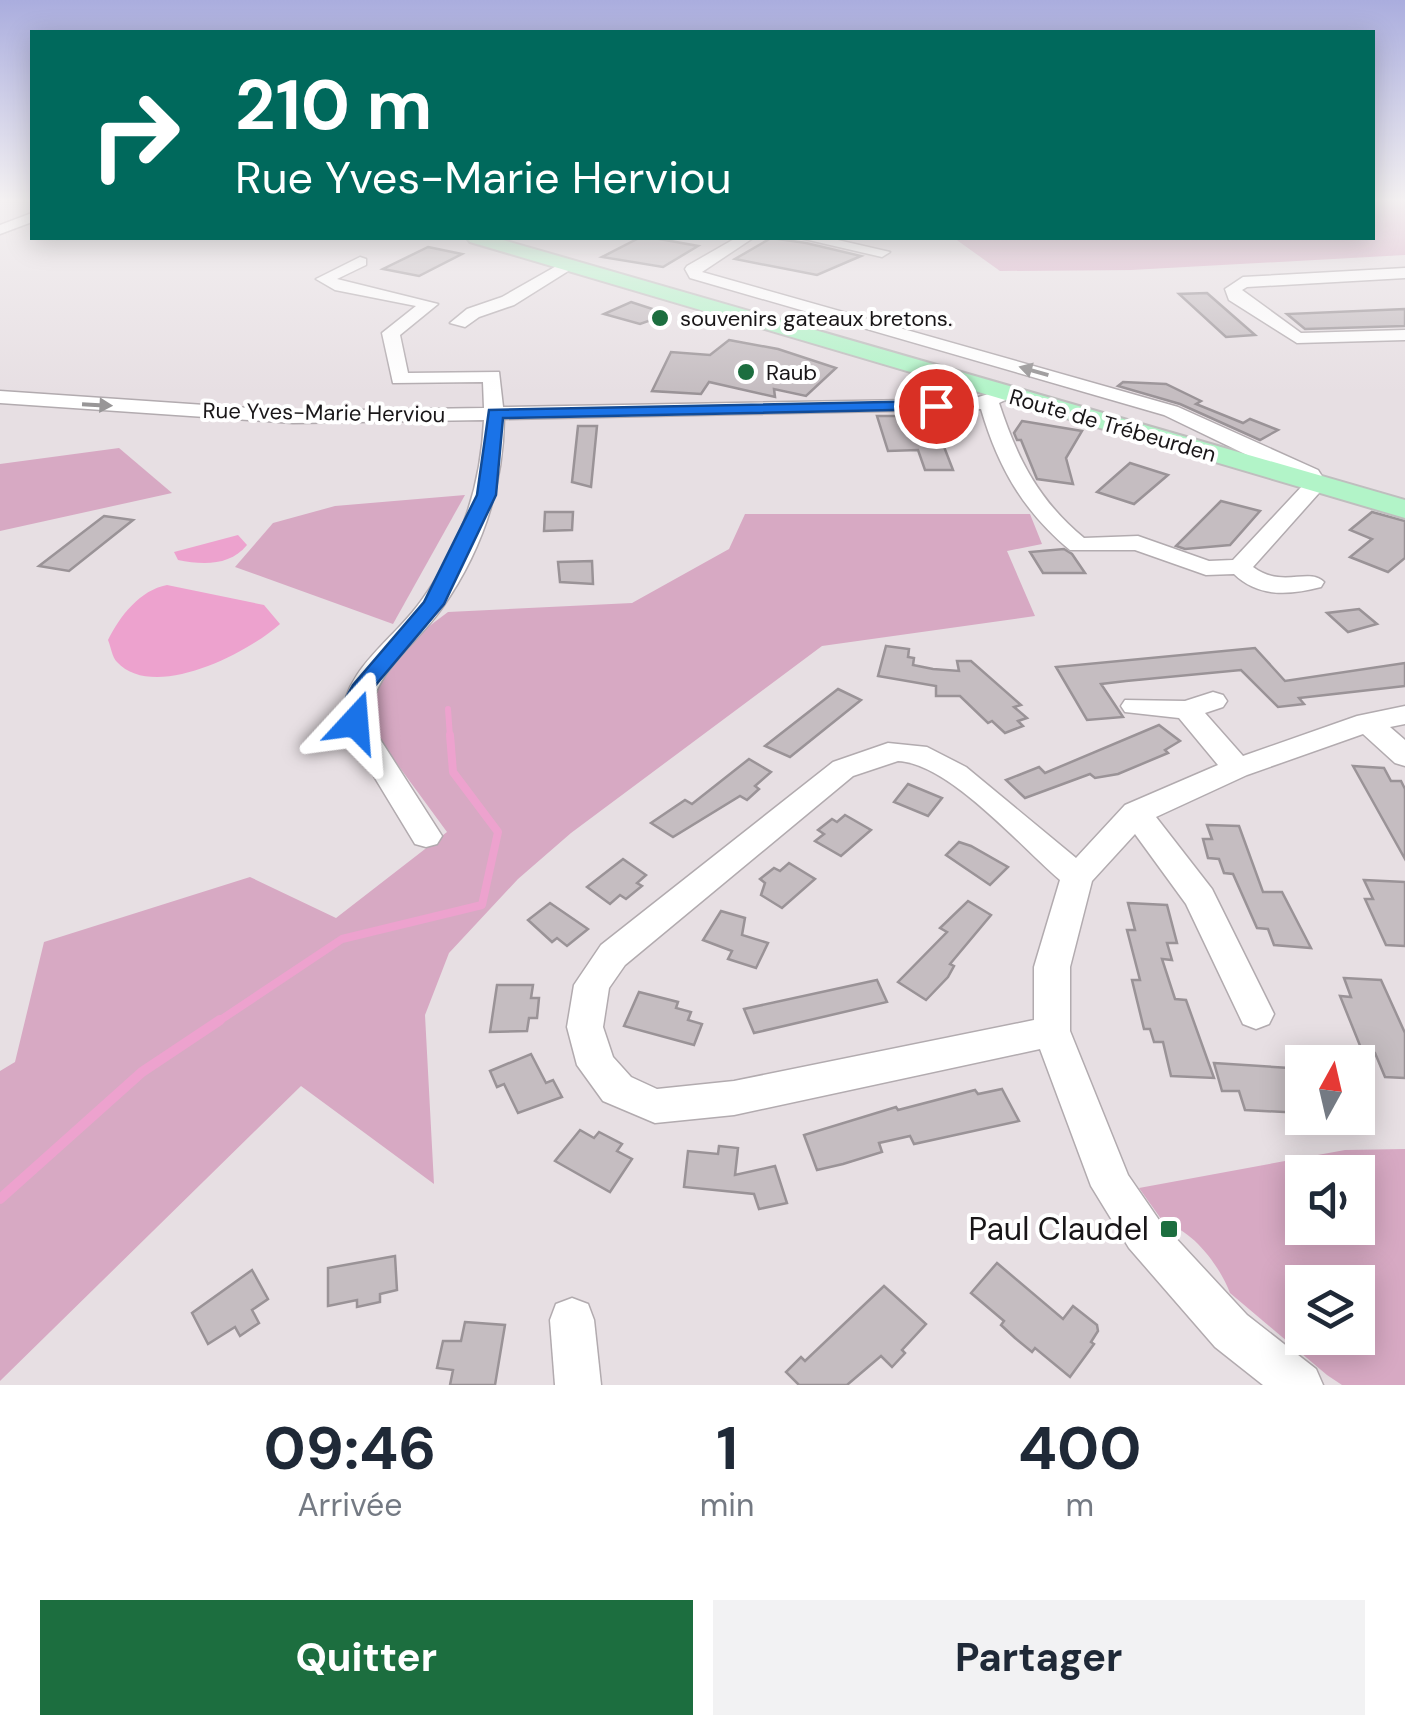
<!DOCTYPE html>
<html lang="fr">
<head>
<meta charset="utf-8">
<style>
	:root { --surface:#fff; --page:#f2f2f3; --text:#1f2937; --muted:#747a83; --accent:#1c6e3f }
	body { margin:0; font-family:"DM Sans",sans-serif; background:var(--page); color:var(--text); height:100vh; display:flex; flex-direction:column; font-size:38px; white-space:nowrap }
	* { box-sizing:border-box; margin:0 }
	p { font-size:32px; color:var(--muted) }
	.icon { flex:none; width:55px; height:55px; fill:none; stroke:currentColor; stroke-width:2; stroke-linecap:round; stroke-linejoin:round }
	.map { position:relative; height:1385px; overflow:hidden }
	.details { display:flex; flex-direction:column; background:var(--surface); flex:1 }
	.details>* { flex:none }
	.top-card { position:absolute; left:30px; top:30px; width:1345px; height:210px; border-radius:0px; box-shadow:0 5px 25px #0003; background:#00695c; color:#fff; overflow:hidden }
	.needle { width:65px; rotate:8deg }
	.buttons { position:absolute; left:1285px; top:1045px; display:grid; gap:20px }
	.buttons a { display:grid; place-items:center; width:90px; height:90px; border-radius:0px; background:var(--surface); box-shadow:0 5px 25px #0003; font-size:50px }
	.pin { position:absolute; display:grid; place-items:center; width:85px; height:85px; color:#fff; margin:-42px; border:5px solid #fff; border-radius:50%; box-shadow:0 2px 10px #0007 }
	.me { position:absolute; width:110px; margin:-55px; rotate:19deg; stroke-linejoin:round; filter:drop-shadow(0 0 8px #0008) }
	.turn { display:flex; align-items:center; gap:35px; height:210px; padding:0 40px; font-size:45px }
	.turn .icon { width:130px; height:130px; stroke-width:2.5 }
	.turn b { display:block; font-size:70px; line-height:85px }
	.eta { display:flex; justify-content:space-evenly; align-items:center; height:170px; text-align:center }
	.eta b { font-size:60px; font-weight:700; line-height:70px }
	.primary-button { display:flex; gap:20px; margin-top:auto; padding:20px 40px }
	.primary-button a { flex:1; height:115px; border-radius:0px; background:var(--accent); color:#fff; font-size:40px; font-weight:700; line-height:115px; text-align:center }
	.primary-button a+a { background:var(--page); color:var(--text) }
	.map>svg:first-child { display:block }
	.green { fill:#d7a9c3; fill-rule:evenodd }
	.water { fill:#eda2ce }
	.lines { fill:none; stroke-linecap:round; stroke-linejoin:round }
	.stream-far2 { stroke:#eda2ce; stroke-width:6 }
	.stream-far1 { stroke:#eda2ce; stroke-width:8 }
	.stream { stroke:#eda2ce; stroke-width:10 }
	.building { fill:#c5bdc1; stroke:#9a9397; stroke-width:2.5 }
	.minor-casing { stroke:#b2abaf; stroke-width:3 }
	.major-casing { stroke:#bfbebe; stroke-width:4 }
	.minor { fill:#fff; fill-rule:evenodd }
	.major { fill:#b2f4c8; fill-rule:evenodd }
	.oneway { fill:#989697 }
	.route { fill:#1a73e8; stroke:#114b97; stroke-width:2.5 }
	.poi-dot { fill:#1c6e3f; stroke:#fff; stroke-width:4 }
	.labels { text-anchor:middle; stroke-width:8; stroke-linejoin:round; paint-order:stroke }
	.far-poi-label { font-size:22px; fill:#191618; stroke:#fff; text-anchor:start }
	.far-street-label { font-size:22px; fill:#191618; stroke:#fff }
	.near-poi-label { font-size:32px; fill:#191618; stroke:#fff; text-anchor:end }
</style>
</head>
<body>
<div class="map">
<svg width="1405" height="1385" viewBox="0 0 1405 1385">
	<rect width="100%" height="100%" fill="#e7dfe3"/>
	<g class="green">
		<polygon points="1373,198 1405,198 1405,255 1131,270 1000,271 954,238 1372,238"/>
		<polygon points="119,448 172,493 0,531 0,464"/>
		<polygon points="465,495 393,624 235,567 273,523 335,506"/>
		<polygon points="745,514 1030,514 1042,544 1007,551 1035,616 822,646 571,833 518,879 449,953 425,1015 434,1184 301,1086 0,1381 0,1071 15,1062 44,942 250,877 336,918 447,832 370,727 372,689 420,633 448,612 632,603 729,549"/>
		<path d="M1405,1149V1385H1342L1327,1375L1230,1293C1220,1266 1192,1229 1164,1223L1139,1188L1345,1150ZM1358,1172V1228H1302V1172ZM1358,1282V1338H1302V1282Z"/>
	</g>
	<g class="water">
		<path d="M238,535L247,545C230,566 203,565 178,560L174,552Z"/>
		<path d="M167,585L264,605L280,624C248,653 154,702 117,662C112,657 111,647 108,640C120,616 140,590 167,585Z"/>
	</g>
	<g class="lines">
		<polyline class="stream-far2" points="448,709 450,737"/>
		<polyline class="stream-far1" points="216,1023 342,939 482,905 498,832 453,772 450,735"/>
		<polyline class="stream" points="0,1199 142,1072 220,1020"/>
	</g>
	<g class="building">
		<polygon points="639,238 654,238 698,246 663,267 602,257"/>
		<polygon points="771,238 806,243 861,256 817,275 735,259"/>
		<polygon points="428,247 462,254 419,276 383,269"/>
		<polygon points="1207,293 1255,335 1226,337 1179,294"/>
		<polygon points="631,302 668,314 640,324 604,314"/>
		<polygon points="1405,309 1405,326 1305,329 1287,314"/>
		<polygon points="729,340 778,349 836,368 806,396 774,389 775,397 709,382 701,394 652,391 671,352 710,355"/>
		<polygon points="1123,382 1166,384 1201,401 1196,404 1243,423 1250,419 1278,430 1260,440 1180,404 1118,386"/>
		<polygon points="877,416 912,416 916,426 936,426 953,470 925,470 918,450 888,451"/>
		<polygon points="1022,421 1082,431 1066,458 1073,484 1037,479 1021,440 1017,440 1014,433"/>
		<polygon points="578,426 597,426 591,487 572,482"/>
		<polygon points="1130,463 1168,475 1134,504 1097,492"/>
		<polygon points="1221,501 1260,511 1230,545 1185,549 1176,546"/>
		<polygon points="545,512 573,512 572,530 544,531"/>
		<polygon points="1372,512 1405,521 1405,558 1388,572 1350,557 1372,539 1350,530"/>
		<polygon points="104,516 133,520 69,571 39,566"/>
		<polygon points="1064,549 1072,554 1085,573 1043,573 1030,552"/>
		<polygon points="592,561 593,584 560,582 558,562"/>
		<polygon points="1359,609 1377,624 1348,632 1327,613"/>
		<polygon points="886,646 909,649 908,657 914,658 913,665 933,669 959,671 957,661 971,661 1021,705 1014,707 1027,718 1018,721 1023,726 1005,733 992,721 988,723 960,696 936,696 936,686 878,676"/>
		<polygon points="1255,648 1285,681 1405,663 1405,686 1299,698 1304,704 1278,707 1241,670 1126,681 1101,684 1123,717 1087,720 1056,667"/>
		<polygon points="838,689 861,700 790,757 765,746"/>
		<polygon points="1159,725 1180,741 1165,750 1168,753 1118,774 1095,778 1090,774 1025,798 1006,780 1039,767 1045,773"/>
		<polygon points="749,759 771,772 755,786 759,789 747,800 740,796 673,837 651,823 685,800 692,804"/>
		<polygon points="1353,766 1384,768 1391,781 1401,781 1405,789 1405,859"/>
		<polygon points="908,784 942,798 928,816 894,802"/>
		<polygon points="845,815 871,830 841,856 815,841 824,834 818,830 832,819 837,822"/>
		<polygon points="1207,825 1239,826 1263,892 1282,892 1311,948 1274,945 1268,929 1257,928 1233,874 1224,873 1219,859 1208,858 1203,839 1212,839"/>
		<polygon points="959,842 971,846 1008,867 990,885 946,855"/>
		<polygon points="623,859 646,875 637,883 642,886 626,899 620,895 610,904 587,887"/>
		<polygon points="789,863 815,879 782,908 761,895 765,883 760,879 774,868 780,871"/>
		<polygon points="1364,880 1405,882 1405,946 1386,945 1365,899 1373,899"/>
		<polygon points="968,901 991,915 950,964 954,966 948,977 926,1000 898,982 947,932 940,928"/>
		<polygon points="550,903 588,929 567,946 557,938 552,942 528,920"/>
		<polygon points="1128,903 1167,905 1177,943 1167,943 1172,960 1162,959 1175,999 1186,1000 1214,1078 1171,1076 1163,1042 1154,1042 1150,1029 1144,1029 1132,980 1140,980 1127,930 1135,930"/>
		<polygon points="721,911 745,918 742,935 768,943 756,968 728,959 732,951 703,940"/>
		<polygon points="1344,978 1381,980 1405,1033 1405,1078 1385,1077 1375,1053 1363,1053 1340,996 1351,997"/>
		<polygon points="877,980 887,1002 754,1033 744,1009"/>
		<polygon points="497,985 533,985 531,998 539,998 537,1018 529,1018 527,1031 490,1032"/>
		<polygon points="639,992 678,1002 676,1008 691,1012 688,1020 702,1024 694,1045 624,1026"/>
		<polygon points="531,1054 546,1083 553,1080 562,1097 518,1113 504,1084 497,1087 490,1071"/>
		<polygon points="1214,1063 1289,1068 1292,1078 1302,1078 1302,1113 1245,1110 1239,1091 1222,1091"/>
		<polygon points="1002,1089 1019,1121 914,1144 910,1136 879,1143 882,1152 843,1164 817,1170 804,1135 896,1107 898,1110 975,1090 978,1094"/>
		<polygon points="580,1130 594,1138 599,1132 622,1144 617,1151 632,1159 610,1192 555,1161"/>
		<polygon points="719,1146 738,1148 735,1175 775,1166 787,1203 759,1209 754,1194 684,1187 688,1151 718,1154"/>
		<polygon points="395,1256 397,1290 380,1294 380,1302 357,1307 357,1300 328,1306 328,1268"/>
		<polygon points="997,1263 1063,1319 1073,1306 1097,1325 1098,1331 1091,1342 1094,1344 1070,1377 1035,1348 1032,1352 1015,1338 1001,1325 1004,1321 971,1293"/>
		<polygon points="252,1270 268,1299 252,1310 259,1323 240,1336 235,1327 208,1344 192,1313"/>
		<polygon points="884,1286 926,1324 902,1350 905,1353 892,1367 881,1356 847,1385 799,1385 786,1372 801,1357 805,1361"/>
		<polygon points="465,1322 505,1325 495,1385 450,1385 453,1370 437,1368 443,1341 461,1341"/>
	</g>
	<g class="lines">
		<defs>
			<g id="minor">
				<polygon points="32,213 32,222 0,234 0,225"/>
				<path d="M736,238H753L702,272L1178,407L1318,470L1327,484L1253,567C1282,589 1309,567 1324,582L1321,587C1290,595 1259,598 1234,574L1206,575L1135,550H1070C1023,511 998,467 981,409L504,419C503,488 482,551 442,608C416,646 371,672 369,722L442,836L437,844L426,847L415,844L341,722C344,668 392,642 421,601C461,547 481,486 484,420L293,423L0,403V391L293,411L484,408L483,382L393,383L382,333L416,306L335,290L316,279L360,257L366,259V265L337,279L438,304L400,335L408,373L499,372L503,407L972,399L1008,388L1018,394L999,403C1017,458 1038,500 1084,538L1138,536L1209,561L1233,560L1305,483L1164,415L690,278L685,269L687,266Z"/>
				<polygon points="800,238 829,238 890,252 882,257"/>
				<polygon points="567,260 575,265 573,268 514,305 479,317 465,327 450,323 467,309 502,297"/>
				<polygon points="1405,268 1405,278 1247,287 1242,290 1301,333 1405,330 1405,340 1297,343 1229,300 1225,289 1243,277"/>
				<path d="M1213,692L1223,695L1227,701L1223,707L1205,713L1243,756L1357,716L1405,706V724L1390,727L1405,740V766L1395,763L1363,734L1247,775L1156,817L1212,889L1274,1014L1269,1024L1256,1029L1243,1024L1186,904L1135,834L1092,881L1070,967V1031L1128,1175L1159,1220L1247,1315L1316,1369L1323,1385H1263L1215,1347L1129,1248L1091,1186L1040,1049L734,1115L655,1123L603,1101L577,1065L567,1027L574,985L601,945L833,762L888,743L927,747L966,767L1076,858L1125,805L1218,765L1179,718L1125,712L1121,706L1125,700L1185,701ZM898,761C949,763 1021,847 1060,880L1034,967V1020L734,1081L657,1089L631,1077L613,1057L603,1027L609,988L625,965L853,776Z"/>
				<polygon points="572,1298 588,1304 594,1320 601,1385 555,1385 550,1320 556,1304"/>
			</g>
			<polygon id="major" points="467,238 496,238 1405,500 1405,518 470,242"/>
		</defs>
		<use href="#minor" class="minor-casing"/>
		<use href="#major" class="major-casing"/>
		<use href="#minor" class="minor"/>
		<use href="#major" class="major"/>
	</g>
	<defs><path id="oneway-solid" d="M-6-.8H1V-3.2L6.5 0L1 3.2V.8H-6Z" transform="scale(2.5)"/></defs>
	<g class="oneway">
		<use href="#oneway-solid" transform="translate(1034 371) rotate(-164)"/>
		<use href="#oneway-solid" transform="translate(97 405) rotate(3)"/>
	</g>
	<linearGradient id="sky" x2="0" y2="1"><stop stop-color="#aaadde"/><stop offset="0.51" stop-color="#f4f1f2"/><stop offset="1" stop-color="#f4f1f2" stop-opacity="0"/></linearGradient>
	<rect width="1405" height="392" fill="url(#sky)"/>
	<polygon class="route" points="936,401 944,406 941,409 503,418 496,495 444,604 374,687 364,707 367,722 363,728 355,730 343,722 341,707 353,685 424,602 477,495 489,410"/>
	<g class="poi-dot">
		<circle cx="660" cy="318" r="10"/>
		<circle cx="746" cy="372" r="10"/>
		<rect x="1159" y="1219" width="20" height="20" rx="5"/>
	</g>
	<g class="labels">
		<g class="far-poi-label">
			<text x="680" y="326">souvenirs gateaux bretons.</text>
			<text x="766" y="380">Raub</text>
		</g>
		<g class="far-street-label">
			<text transform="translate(324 412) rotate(1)" y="8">Rue Yves-Marie Herviou</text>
			<text transform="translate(1113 425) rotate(16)" y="8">Route de Trébeurden</text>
		</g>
		<g class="near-poi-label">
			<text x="1149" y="1240">Paul Claudel</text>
		</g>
	</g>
</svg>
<div class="buttons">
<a><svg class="needle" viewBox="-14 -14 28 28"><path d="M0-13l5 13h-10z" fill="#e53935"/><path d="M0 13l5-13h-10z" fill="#747a83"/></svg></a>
<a><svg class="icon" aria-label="sound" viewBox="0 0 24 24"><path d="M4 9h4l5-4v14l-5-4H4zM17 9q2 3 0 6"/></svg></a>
<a><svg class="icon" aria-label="layers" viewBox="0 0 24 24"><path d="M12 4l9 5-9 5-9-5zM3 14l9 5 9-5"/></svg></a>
</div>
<div class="pin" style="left:936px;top:406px;background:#d93025"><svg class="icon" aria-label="arrive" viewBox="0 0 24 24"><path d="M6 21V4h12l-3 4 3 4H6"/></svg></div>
<svg class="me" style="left:355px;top:722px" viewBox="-20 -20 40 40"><path d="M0-17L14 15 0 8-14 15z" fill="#1a73e8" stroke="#fff" stroke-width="4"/></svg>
<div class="top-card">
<div class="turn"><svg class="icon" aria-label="right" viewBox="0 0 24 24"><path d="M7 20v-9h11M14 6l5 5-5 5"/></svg><div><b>210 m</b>Rue Yves-Marie Herviou</div></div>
</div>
</div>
<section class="details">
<div class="eta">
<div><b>09:46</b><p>Arrivée</p></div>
<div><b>1</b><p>min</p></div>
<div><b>400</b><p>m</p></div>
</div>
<div class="primary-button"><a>Quitter</a><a>Partager</a></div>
</section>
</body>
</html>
